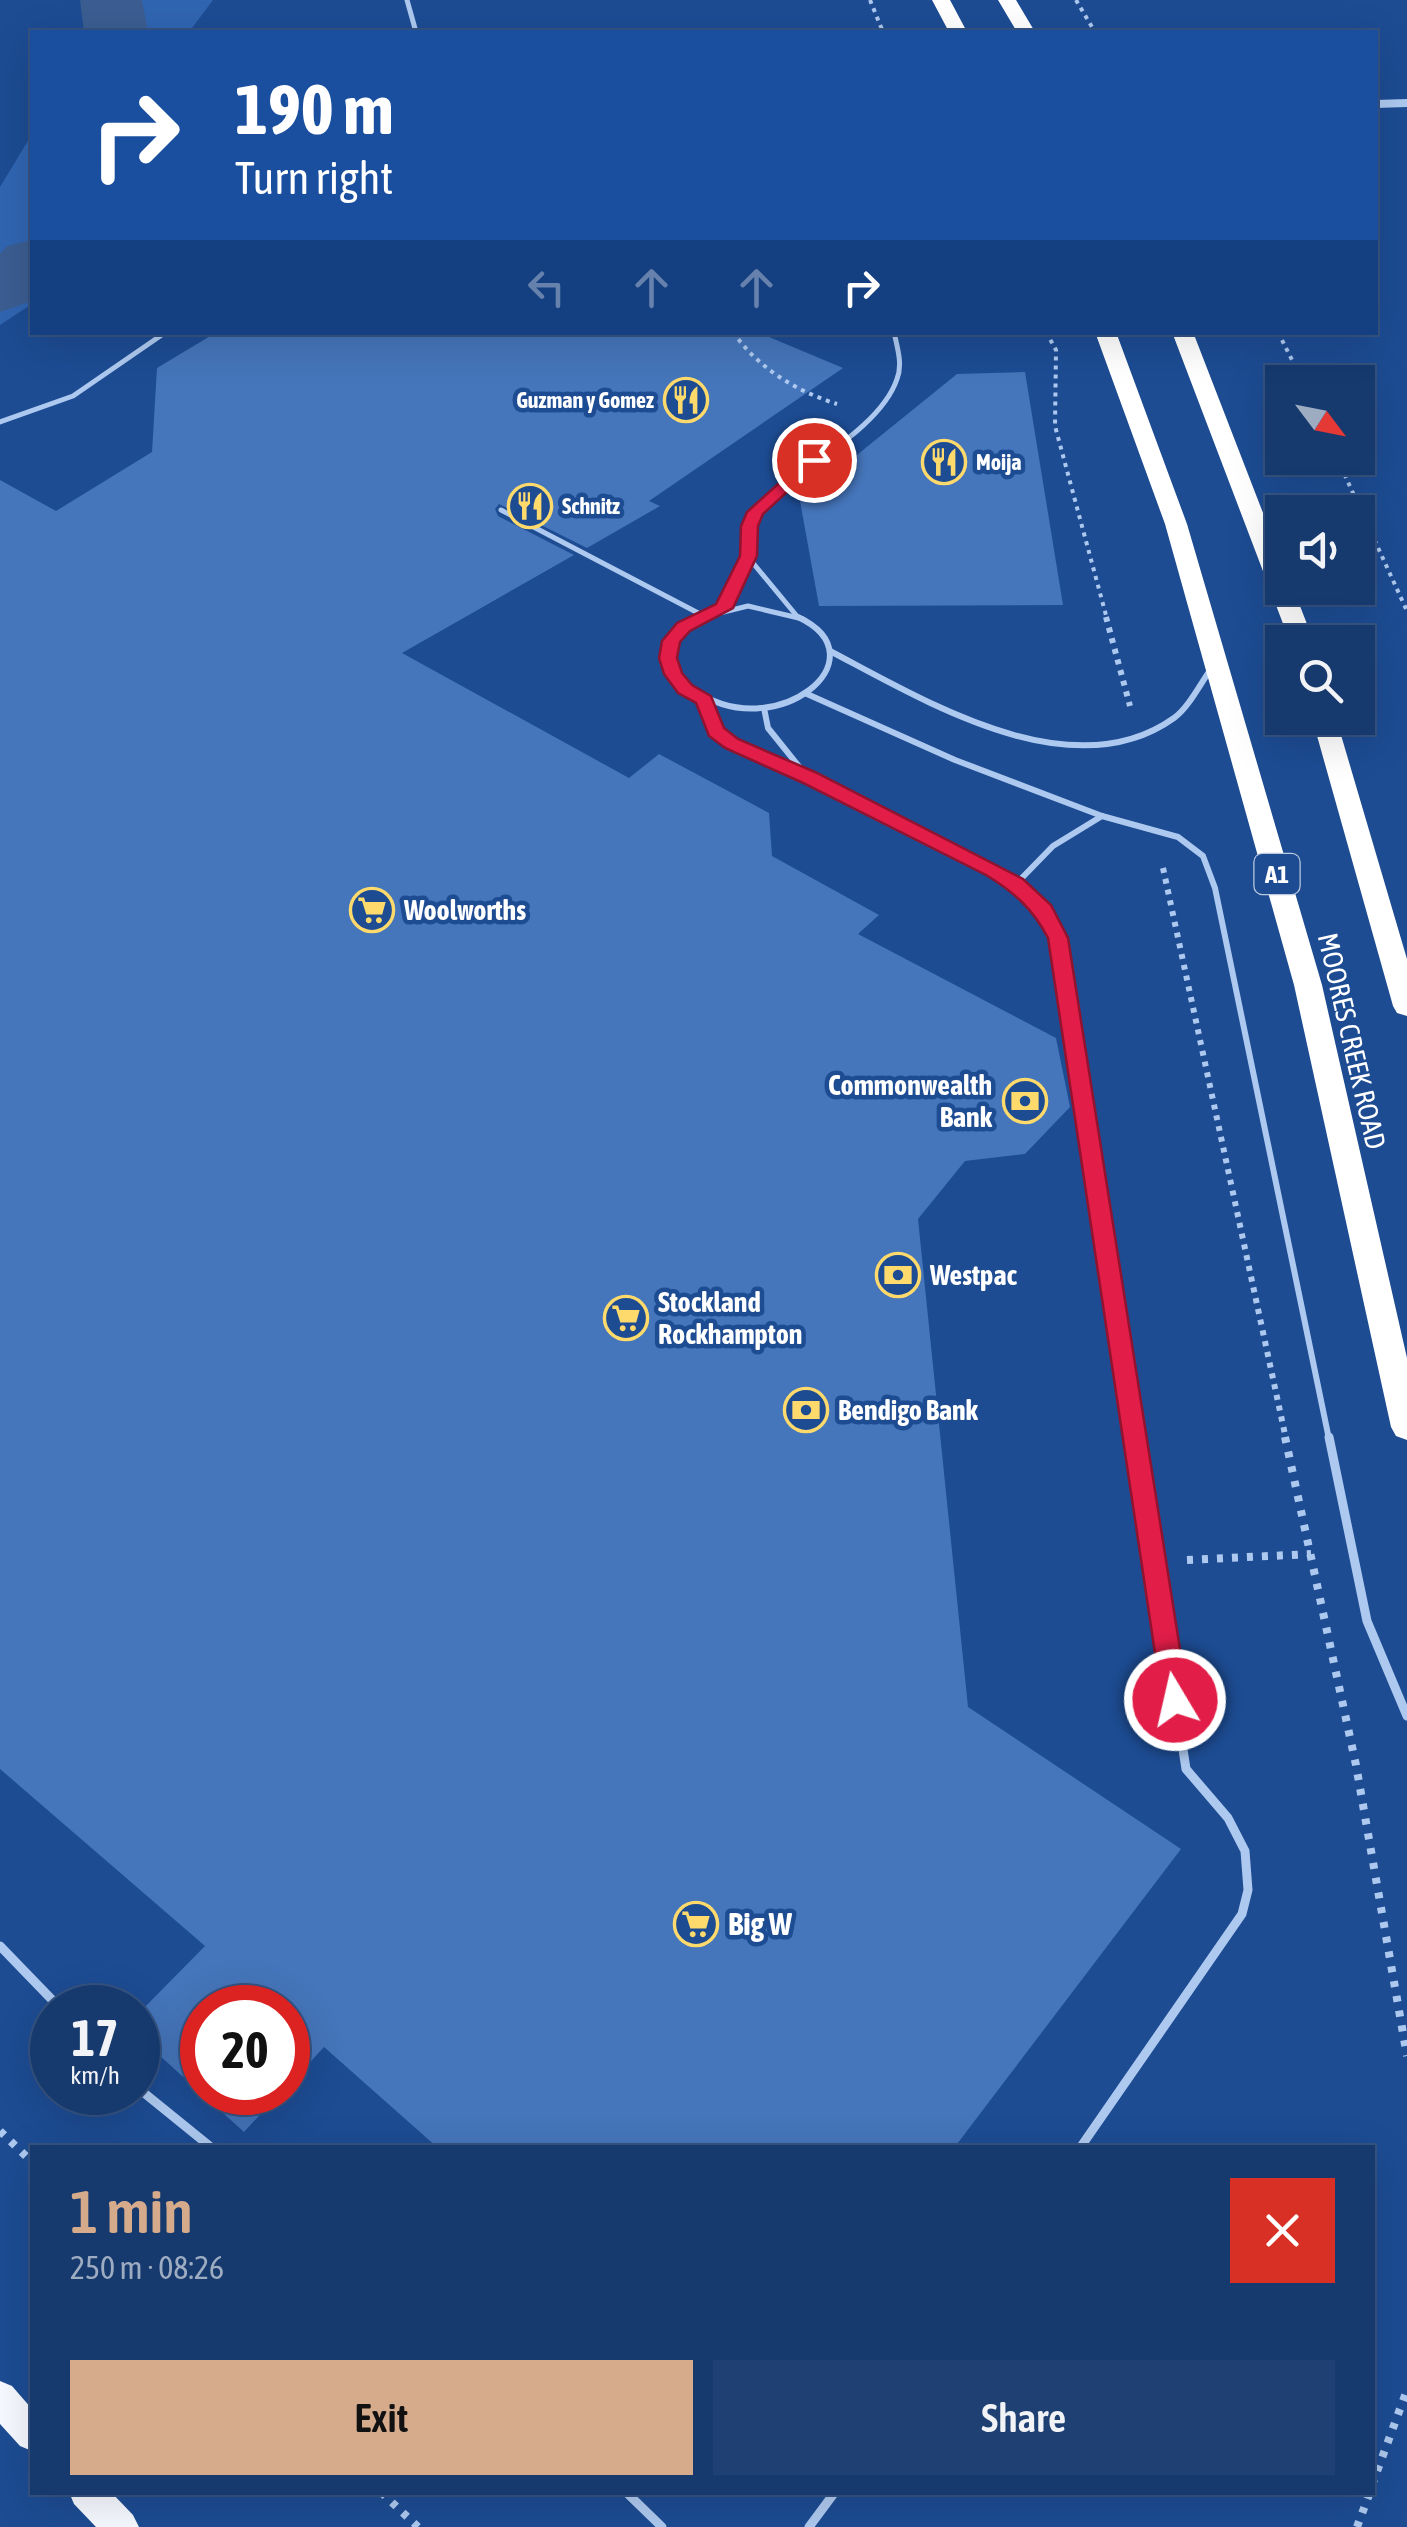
<!DOCTYPE html>
<html lang="en">
<head>
<meta charset="utf-8">
<style>
	:root { --surface:#16396e; --page:#1f4073; --text:#f1f3f6; --muted:#9eacc2; --line:#355381; --accent:#d6ab8b }
	body { margin:0; font-family:"Asap Condensed",sans-serif; background:var(--page); color:var(--text); height:100vh; display:flex; flex-direction:column; font-size:38px; white-space:nowrap }
	* { box-sizing:border-box; margin:0 }
	p { font-size:32px; color:var(--muted) }
	.icon { flex:none; width:55px; height:55px; fill:none; stroke:currentColor; stroke-width:2; stroke-linecap:round; stroke-linejoin:round }
	.map { position:relative; flex:1; overflow:hidden }
	.details { position:absolute; left:30px; top:2145px; width:1345px; height:350px; display:flex; flex-direction:column; background:var(--surface); border-radius:0px; box-shadow:0 10px 40px #0002,0 0 0 2px var(--line) }
	.details>* { flex:none }
	.hud { position:absolute; left:30px; top:30px; width:1348px; height:305px; border-radius:0px; box-shadow:0 10px 40px #0002,0 0 0 2px var(--line); background:#1a4fa0; color:#fff; overflow:hidden }
	.needle { width:65px; rotate:122deg }
	.controls { position:absolute; left:1265px; top:365px; display:grid; gap:20px }
	.controls a { display:grid; place-items:center; width:110px; height:110px; border-radius:0px; background:var(--surface); box-shadow:0 10px 40px #0002,0 0 0 2px var(--line); font-size:50px }
	.speed { position:absolute; left:30px; top:1985px; display:flex; gap:20px; font-size:50px; font-weight:700; text-align:center }
	.speed>* { display:grid; place-content:center; width:130px; height:130px; border-radius:50%; background:var(--surface); box-shadow:0 10px 40px #0002,0 0 0 2px var(--line); line-height:1 }
	.speed small { font-size:25px; font-weight:400 }
	.speed .limit { border:15px solid #d22; background:#fff; color:#111 }
	.pin { position:absolute; display:grid; place-items:center; width:85px; height:85px; color:#fff; margin:-42px; border:5px solid #fff; border-radius:50%; box-shadow:0 2px 10px #0007 }
	.me { position:absolute; width:110px; margin:-55px; rotate:351deg; stroke-linejoin:round; filter:drop-shadow(0 0 8px #0008) }
	.turn { display:flex; align-items:center; gap:35px; height:210px; padding:0 40px; font-size:45px }
	.turn .icon { width:130px; height:130px; stroke-width:2.5 }
	.turn b { display:block; font-size:70px; line-height:85px }
	.lanes { display:flex; align-items:center; height:95px; padding:0 40px; background:#0003; justify-content:center; gap:50px; direction:ltr }
	.lanes .off { opacity:.35 }
	.round { display:grid; place-items:center; flex:none; width:105px; height:105px; border-radius:0px; background:var(--page) }
	.head { display:flex; align-items:center; justify-content:space-between; height:170px; padding:0 40px }
	h1 { font-size:60px; font-weight:600; line-height:75px; color:var(--accent) }
	.action { display:flex; gap:20px; margin-top:auto; padding:20px 40px }
	.action a { flex:1; height:115px; border-radius:0px; background:var(--accent); color:#111; font-size:40px; font-weight:600; line-height:115px; text-align:center }
	.action a+a { background:var(--page); color:var(--text) }
	.map>svg:first-child { display:block }
	.green { fill:#3065b1 }
	.lines { fill:none; stroke-linecap:round; stroke-linejoin:round }
	.river { fill:#3b5d91; fill-rule:evenodd }
	.building { fill:#4575ba }
	.path-far2 { stroke:#aec9ef; stroke-width:4; stroke-dasharray:4 5; stroke-linecap:butt }
	.path-far1 { stroke:#aec9ef; stroke-width:6; stroke-dasharray:5 6; stroke-linecap:butt }
	.path { stroke:#aec9ef; stroke-width:8; stroke-dasharray:6 9; stroke-linecap:butt }
	.lane-far2 { stroke:#aec9ef; stroke-width:5 }
	.lane-far1 { stroke:#aec9ef; stroke-width:6 }
	.lane { stroke:#aec9ef; stroke-width:9 }
	.street { stroke:#aec9ef; stroke-width:8 }
	.primary { fill:#f6f9ff; fill-rule:evenodd }
	.highway { fill:#fff; fill-rule:evenodd }
	.route { fill:#e11d48; stroke:#92132f; stroke-width:2.5 }
	.labels { text-anchor:middle; stroke-width:9; stroke-linejoin:round; paint-order:stroke }
	.far-poi-label { font-size:22px; font-weight:bold; fill:#fff; stroke:#1d4c93; text-anchor:start }
	.shield { fill:#1d4c93; stroke:#bbc9df; stroke-width:2.5 }
	.shield-label { font-size:25px; font-weight:bold; fill:#fff }
	.poi-label { font-size:28px; font-weight:bold; fill:#fff; stroke:#1d4c93; text-anchor:start }
	.street-label { font-size:28px; fill:#fff; stroke:#1d4c93 }
	.near-poi-label { font-size:32px; font-weight:bold; fill:#fff; stroke:#1d4c93; text-anchor:start }
</style>
</head>
<body>
<div class="map">
<svg width="1407" height="2527" viewBox="0 0 1407 2527">
	<rect width="100%" height="100%" fill="#1d4c93"/>
	<g class="green">
		<polygon points="81,0 213,0 189,32 104,32"/>
		<polygon points="32,134 32,304 0,325 0,187"/>
	</g>
	<g class="lines">
		<g class="river">
			<polygon points="80,0 142,0 148,32 84,32"/>
			<polygon points="32,240 32,301 0,312 0,254 7,246"/>
		</g>
	</g>
	<g class="building">
		<polygon points="217,332 757,332 843,368 649,501 660,506 587,548 499,504 495,509 498,516 574,555 402,653 629,778 659,754 769,813 772,856 879,915 858,934 1056,1038 1070,1107 1025,1154 965,1161 918,1219 968,1707 1181,1849 954,2148 438,2148 324,2047 288,2086 288,2008 202,2008 202,2092 281,2092 244,2132 138,2036 138,2014 205,1946 0,1769 0,480 56,511 152,452 157,368"/>
		<polygon points="1025,372 1063,605 819,606 800,501 957,374"/>
	</g>
	<g class="lines">
		<g class="path-far2">
			<polyline points="870,0 883,32"/>
			<polyline points="1076,0 1095,32"/>
			<path d="M733,332C758,368 796,391 837,404"/>
			<polyline points="1046,332 1056,350 1055,426 1107,619"/>
			<polyline points="1278,332 1303,382"/>
			<polyline points="1337,458 1407,611"/>
		</g>
		<g class="path-far1">
			<polyline points="1106,617 1130,706"/>
			<polyline points="1163,868 1286,1439"/>
		</g>
		<g class="path">
			<polyline points="1285,1437 1356,1765 1407,2056"/>
			<polyline points="1187,1560 1311,1554"/>
			<polyline points="0,2131 32,2162"/>
			<polyline points="1372,2485 1407,2390"/>
			<polyline points="381,2492 418,2527"/>
			<polyline points="1357,2527 1370,2492"/>
		</g>
		<g class="lane-far2">
			<polyline points="407,0 416,32"/>
			<polyline points="0,422 73,396 166,332"/>
			<polyline points="501,510 702,615"/>
			<polyline points="748,557 796,615"/>
			<path d="M724,608L745,565L752,521L759,508C797,469 880,430 897,379C903,364 897,347 894,332"/>
			<polyline points="695,619 748,606 803,619"/>
		</g>
		<g class="lane-far1">
			<path d="M701,617L673,637C670,661 673,676 694,690C775,747 885,658 798,617"/>
			<path d="M830,651C925,701 1072,791 1174,718C1189,707 1200,684 1211,669"/>
			<polyline points="807,694 955,760 1102,816 1178,837 1203,856 1215,888 1329,1439"/>
			<polyline points="705,700 716,731 731,744 808,777 993,870 1031,899 1058,938 1135,1439"/>
			<polyline points="764,708 768,728 805,774"/>
			<polyline points="1016,884 1053,846 1102,816"/>
		</g>
		<g class="lane">
			<polyline points="1329,1437 1367,1621 1407,1716"/>
			<polyline points="0,1946 60,2008"/>
			<polyline points="138,2088 212,2148"/>
			<polyline points="1080,2148 1242,1914 1248,1890 1245,1851 1228,1818 1186,1769 1135,1437"/>
			<polyline points="626,2492 662,2527"/>
			<polyline points="809,2527 835,2492"/>
		</g>
		<polyline class="street" points="1375,104 1407,103"/>
		<g class="primary">
			<polygon points="0,2381 12,2386 32,2409 32,2451 20,2446 0,2424"/>
			<polygon points="69,2492 111,2492 133,2515 139,2527 96,2527 74,2504"/>
		</g>
		<g class="highway">
			<polygon points="932,0 950,0 967,32 949,32"/>
			<polygon points="998,0 1016,0 1035,32 1017,32"/>
			<polygon points="1095,332 1116,332 1187,524 1322,985 1407,1358 1407,1440 1396,1436 1391,1427 1294,985 1165,524"/>
			<polygon points="1172,332 1193,332 1282,562 1282,588 1293,588 1314,642 1290,642"/>
			<polygon points="1312,718 1336,718 1407,959 1407,1016 1397,1013 1393,1006"/>
		</g>
	</g>
	<path class="route" d="M808,457L822,460L763,514L758,526L757,556L733,608L690,631L680,642L677,658L682,673L692,685L711,696L724,728L738,739L815,772L1023,879L1051,905L1068,938L1188,1700L1184,1708L1175,1711L1166,1708L1162,1700L1048,938C1033,909 1014,892 986,875L801,782L725,748L709,736L696,703L678,693L664,674L659,658L662,641L677,623L716,604L740,556L741,526L747,512Z"/>
	<defs>
		<symbol id="restaurant-ring" viewBox="-11 -11 22 22"><circle r="9.5" fill="#1d4c93" stroke="#feda6d" stroke-width="1.5"/><path d="M-5-6h1v4h1v-4h1v4h1v-4h1v5L-1.5 .5V6h-2V.5L-5-1ZM5-6V6H3V1.5H1.5Q1.5-4 5-6Z" fill="#feda6d"/></symbol>
		<symbol id="supermarket-ring" viewBox="-11 -11 22 22"><circle r="9.5" fill="#1d4c93" stroke="#feda6d" stroke-width="1.5"/><path d="M-6-5.5h2.5l.6 2H6L4.5 2H-2.5L-4.4-4H-6ZM-1.5 3.2a1.3 1.3 0 1 0 .1 0ZM3 3.2a1.3 1.3 0 1 0 .1 0Z" fill="#feda6d"/></symbol>
		<symbol id="bank-ring" viewBox="-11 -11 22 22"><circle r="9.5" fill="#1d4c93" stroke="#feda6d" stroke-width="1.5"/><path d="M-6-4H6V4H-6ZM0-2.3a2.3 2.3 0 1 0 0 4.6a2.3 2.3 0 1 0 0-4.6Z" fill="#feda6d"/></symbol>
	</defs>
	<g fill-rule="evenodd">
		<use href="#restaurant-ring" x="661" y="375" width="50" height="50"/>
		<use href="#restaurant-ring" x="919" y="437" width="50" height="50"/>
		<use href="#restaurant-ring" x="505" y="481" width="50" height="50"/>
		<use href="#supermarket-ring" x="347" y="885" width="50" height="50"/>
		<use href="#bank-ring" x="1000" y="1076" width="50" height="50"/>
		<use href="#bank-ring" x="873" y="1250" width="50" height="50"/>
		<use href="#supermarket-ring" x="601" y="1293" width="50" height="50"/>
		<use href="#bank-ring" x="781" y="1385" width="50" height="50"/>
		<use href="#supermarket-ring" x="671" y="1899" width="50" height="50"/>
	</g>
	<g class="labels">
		<g class="far-poi-label">
			<text x="654" y="408" text-anchor="end">Guzman y Gomez</text>
			<text x="976" y="470">Moija</text>
			<text x="562" y="514">Schnitz</text>
		</g>
		<rect class="shield" x="1254.5" y="854" width="45" height="40" rx="8"/>
		<g class="shield-label">
			<text x="1277" y="883">A1</text>
		</g>
		<g class="poi-label">
			<text x="404" y="920">Woolworths</text>
			<text x="992" y="1095" text-anchor="end">Commonwealth<tspan x="992" dy="32">Bank</tspan></text>
			<text x="930" y="1285">Westpac</text>
			<text x="658" y="1312">Stockland<tspan x="658" dy="32">Rockhampton</tspan></text>
			<text x="838" y="1420">Bendigo Bank</text>
		</g>
		<g class="street-label">
			<text transform="translate(1352 1041) rotate(77)" y="10">MOORES CREEK ROAD</text>
		</g>
		<g class="near-poi-label">
			<text x="728" y="1935">Big W</text>
		</g>
	</g>
</svg>
<div class="controls">
<a><svg class="needle" viewBox="-14 -14 28 28"><path d="M0-13l5 13h-10z" fill="#e53935"/><path d="M0 13l5-13h-10z" fill="#9eacc2"/></svg></a>
<a><svg class="icon" aria-label="sound" viewBox="0 0 24 24"><path d="M4 9h4l5-4v14l-5-4H4zM17 9q2 3 0 6"/></svg></a>
<a><svg class="icon" aria-label="search" viewBox="0 0 24 24"><circle cx="10" cy="10" r="6"/><path d="M15 15l6 6"/></svg></a>
</div>
<div class="speed"><div>17<small>km/h</small></div><div class="limit">20</div></div>
<div class="pin" style="left:814px;top:460px;background:#d93025"><svg class="icon" aria-label="arrive" viewBox="0 0 24 24"><path d="M6 21V4h12l-3 4 3 4H6"/></svg></div>
<svg class="me" style="left:1175px;top:1700px" viewBox="-20 -20 40 40"><circle r="17" fill="#e11d48" stroke="#fff" stroke-width="3"/><path d="M0-11L8 9 0 5-8 9z" fill="#fff"/></svg>
<div class="hud">
<div class="turn"><svg class="icon" aria-label="right" viewBox="0 0 24 24"><path d="M7 20v-9h11M14 6l5 5-5 5"/></svg><div><b>190 m</b>Turn right</div></div>
<div class="lanes"><svg class="icon off" aria-label="left" viewBox="0 0 24 24"><path d="M17 20v-9H6M10 6l-5 5 5 5"/></svg><svg class="icon off" aria-label="ahead" viewBox="0 0 24 24"><path d="M12 20V5M6 11l6-6 6 6"/></svg><svg class="icon off" aria-label="ahead" viewBox="0 0 24 24"><path d="M12 20V5M6 11l6-6 6 6"/></svg><svg class="icon" aria-label="right" viewBox="0 0 24 24"><path d="M7 20v-9h11M14 6l5 5-5 5"/></svg></div>
</div>
<section class="details">
<div class="head"><div><h1>1 min</h1><p>250 m · 08:26</p></div><a class="round" style="background:#d93025;color:#fff"><svg class="icon" aria-label="close" viewBox="0 0 24 24"><path d="M6 6l12 12M18 6L6 18"/></svg></a></div>
<div class="action"><a>Exit</a><a>Share</a></div>
</section>
</div>
</body>
</html>
